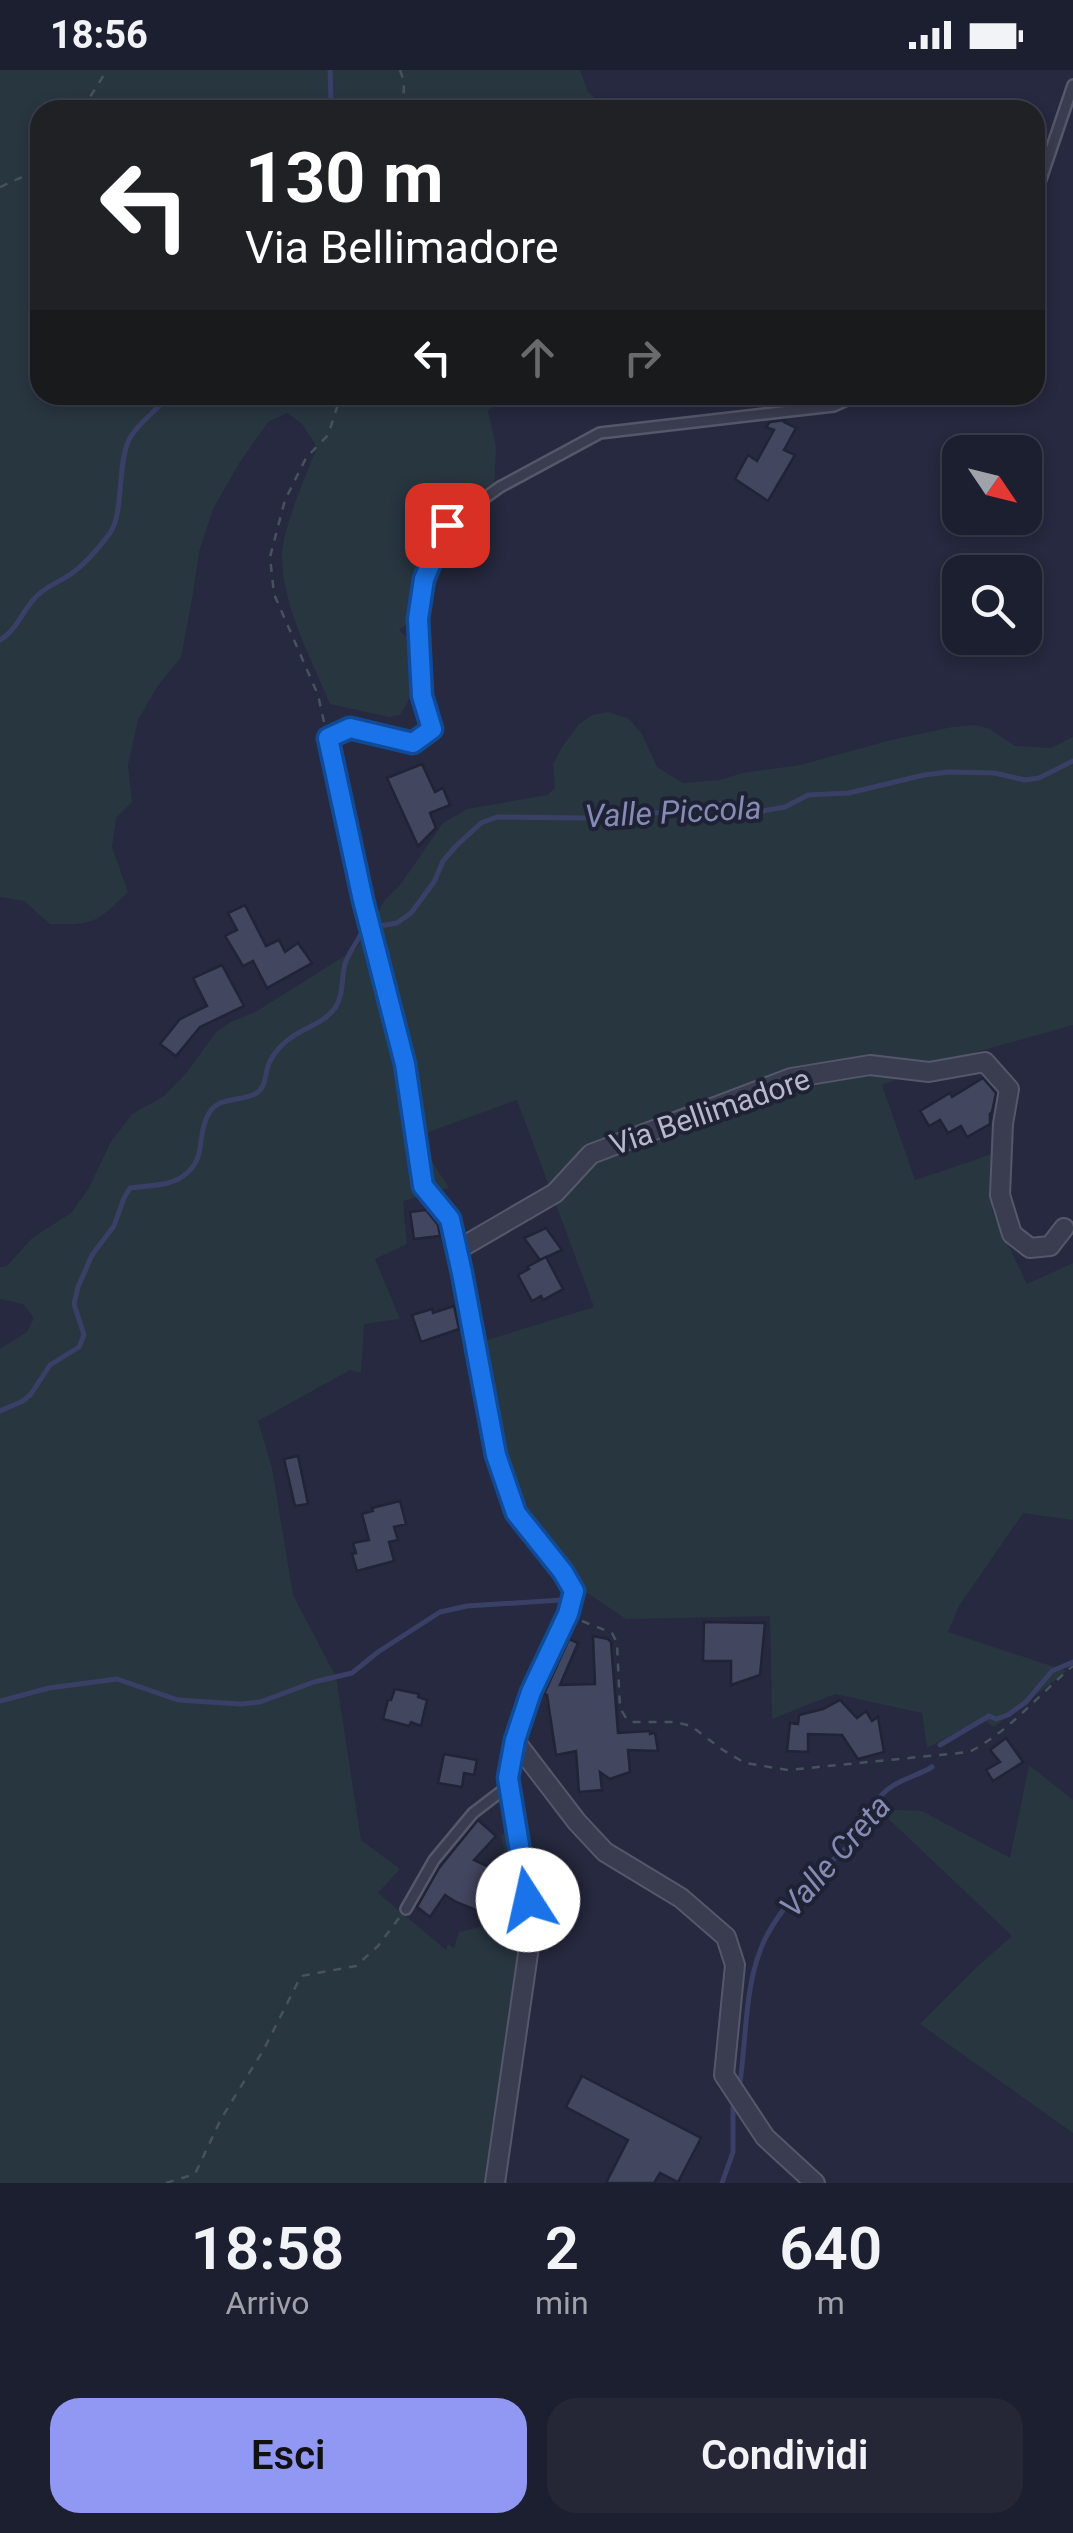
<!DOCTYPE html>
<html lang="it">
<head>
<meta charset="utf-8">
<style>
	:root { --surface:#1c1f2f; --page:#252737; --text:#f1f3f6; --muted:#a0a2aa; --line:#3a3d4b; --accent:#9198f4 }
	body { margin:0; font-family:Roboto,sans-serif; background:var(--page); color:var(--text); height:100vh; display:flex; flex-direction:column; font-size:38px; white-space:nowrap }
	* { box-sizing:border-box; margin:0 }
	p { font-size:32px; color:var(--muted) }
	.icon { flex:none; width:55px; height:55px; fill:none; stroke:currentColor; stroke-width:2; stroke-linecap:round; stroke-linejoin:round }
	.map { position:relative; height:2113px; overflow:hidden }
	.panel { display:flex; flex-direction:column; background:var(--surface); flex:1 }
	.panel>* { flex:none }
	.hud { position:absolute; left:30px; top:30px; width:1015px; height:305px; border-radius:30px; box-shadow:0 5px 15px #0003,0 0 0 2px var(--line); background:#202124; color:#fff; overflow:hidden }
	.needle { width:65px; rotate:125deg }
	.tools { position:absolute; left:942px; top:365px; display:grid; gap:20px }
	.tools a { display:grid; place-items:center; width:100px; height:100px; border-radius:20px; background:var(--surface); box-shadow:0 5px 15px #0003,0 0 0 2px var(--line); font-size:50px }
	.pin { position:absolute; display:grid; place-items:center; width:85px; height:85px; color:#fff; margin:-42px; border-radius:20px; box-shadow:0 5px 15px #0006 }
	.me { position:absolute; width:110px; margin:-55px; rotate:350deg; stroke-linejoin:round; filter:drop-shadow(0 0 8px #0008) }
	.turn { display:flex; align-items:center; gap:35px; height:210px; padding:0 50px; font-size:45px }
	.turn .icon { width:130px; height:130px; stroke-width:2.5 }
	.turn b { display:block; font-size:70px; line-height:85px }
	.lanes { display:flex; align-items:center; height:95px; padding:0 50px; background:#0003; justify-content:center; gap:50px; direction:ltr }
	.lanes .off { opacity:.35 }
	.eta { display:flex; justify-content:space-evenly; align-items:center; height:170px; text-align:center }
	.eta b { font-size:60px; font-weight:600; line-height:70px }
	.button { display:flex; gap:20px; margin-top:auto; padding:20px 50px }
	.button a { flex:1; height:115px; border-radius:30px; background:var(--accent); color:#111; font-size:40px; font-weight:600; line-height:115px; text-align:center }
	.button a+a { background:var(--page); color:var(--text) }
	.status { display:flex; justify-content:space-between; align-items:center; height:70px; padding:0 50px; background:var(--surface); direction:ltr }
	.status svg { height:28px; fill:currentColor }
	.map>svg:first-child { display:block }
	.green { fill:#283640 }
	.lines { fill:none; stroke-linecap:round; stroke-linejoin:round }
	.stream { stroke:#3a3f65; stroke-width:5 }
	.building { fill:#43465f; stroke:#212336; stroke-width:2.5 }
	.service-casing { stroke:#55576a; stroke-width:14 }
	.minor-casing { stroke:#55576a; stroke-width:22 }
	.path { stroke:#46535d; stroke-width:2.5; stroke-dasharray:8 8; stroke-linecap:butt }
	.service { stroke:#3a3c4f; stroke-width:9 }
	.minor { stroke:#3a3c4f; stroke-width:18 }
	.route-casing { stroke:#114b97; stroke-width:25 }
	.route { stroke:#1a73e8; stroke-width:18 }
	.labels { text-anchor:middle; stroke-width:8; stroke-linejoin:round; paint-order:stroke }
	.street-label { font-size:30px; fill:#b7b8ca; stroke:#1f2134 }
	.water-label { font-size:32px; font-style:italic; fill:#868bb4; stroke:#1f2134 }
</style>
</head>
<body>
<div class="status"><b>18:56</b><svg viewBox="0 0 49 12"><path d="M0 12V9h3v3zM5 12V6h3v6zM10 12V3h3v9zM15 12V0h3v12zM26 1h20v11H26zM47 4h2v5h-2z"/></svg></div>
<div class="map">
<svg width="1073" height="2113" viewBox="0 0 1073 2113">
	<rect width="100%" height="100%" fill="#26293f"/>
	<g class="green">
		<path d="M0,0H580L588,22L610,40H40V325H514L488,340L496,377L494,425L475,441L441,461L422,484L429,538L399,560L424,584C419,608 413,625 400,645L389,647L330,634C311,588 283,538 282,488C281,461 307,403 317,377L302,354L287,343L268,352L240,392L213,439L199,482L193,524L181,587L157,617L138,650L128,695L132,732L116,748L112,777L128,822C96,853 95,855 50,854L24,831L0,827Z"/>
		<polygon points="608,642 628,648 642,664 657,697 683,713 720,710 742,703 800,695 891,670 952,657 976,655 990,659 1015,676 1051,678 1073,667 1073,955 973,983 882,1015 915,1110 995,1083 992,1141 1027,1214 1073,1193 1073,1450 1023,1443 959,1536 948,1562 1067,1601 994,1657 982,1649 927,1678 922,1643 835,1624 772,1649 770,1546 626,1549 556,1502 492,1398 487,1270 594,1237 517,1030 423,1064 428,1085 449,1118 403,1131 407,1174 375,1189 400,1249 364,1254 361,1303 350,1300 258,1351 272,1398 293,1525 336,1607 361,1770 400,1799 378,1823 446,1880 448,1874 454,1878 459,1862 492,1854 509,1801 501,1766 509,1758 531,1822 493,2113 0,2113 0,1279 27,1262 34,1248 23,1234 0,1229 0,1197 7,1196 32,1168 71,1143 89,1118 110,1073 132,1044 164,1026 187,1002 216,962 231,952 257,941 357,878 385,830 400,815 443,753 467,739 547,725 555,718 553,694 562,677 579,654 592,645"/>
		<polygon points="1029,1695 1073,1730 1073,2063 920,1954 979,1895 1012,1866 878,1739 922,1741 1010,1788"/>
	</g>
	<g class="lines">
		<g class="stream">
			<polyline points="224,40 223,33 331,35 330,0"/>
			<path d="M0,570C16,561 22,542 34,529C43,518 55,514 66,507C81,499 100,477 110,463C124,443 117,398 128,372C136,354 157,341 169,325"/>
			<polyline points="374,857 397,853 411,843 434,812 443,791 456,776 481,753 497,747 585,748 682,741 713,734 735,733 762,741 785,737 808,725 849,723 924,705 949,702 994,703 1025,710 1039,708 1073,691"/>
			<path d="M0,1341L23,1331L31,1324L50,1295L79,1277L84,1265L74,1234L78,1217L92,1185L114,1156L124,1128L130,1118C150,1115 173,1117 188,1102C206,1086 197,1064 208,1045C218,1026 238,1032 255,1024C268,1017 264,1002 270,991C288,958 319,960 335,938C344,925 341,908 345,894C349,882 358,871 363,860"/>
			<polyline points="0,1631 49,1618 117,1609 178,1630 240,1634 260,1632 314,1612 352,1603 378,1582 440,1542 467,1536 561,1530"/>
			<polyline points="940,1675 989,1646 996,1649 1008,1645 1026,1632 1052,1601 1073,1592"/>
			<path d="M740,2012C747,1965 744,1913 765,1869C775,1849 791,1829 805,1813C818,1798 834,1792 846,1778C862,1760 870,1731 891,1717C904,1708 919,1705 932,1697"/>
			<polyline points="722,2113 733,2082 733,2037"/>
		</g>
	</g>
	<g class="building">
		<polygon points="785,350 784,352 796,358 784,380 795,385 768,431 735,409 748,385 757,391 774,360 766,357 770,352"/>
		<polygon points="422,694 435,722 443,718 450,735 430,743 436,758 418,776 387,708"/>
		<polygon points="245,835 266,876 279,870 285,882 298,873 312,893 267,918 253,891 243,896 225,866 237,860 228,843"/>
		<polygon points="222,895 244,936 200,957 176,986 160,974 180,949 207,936 193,908"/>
		<polygon points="983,1008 996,1023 992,1042 990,1044 990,1054 967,1067 961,1056 948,1063 940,1050 929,1056 920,1041 950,1023 952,1027"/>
		<polygon points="426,1140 438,1155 440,1166 414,1169 410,1142"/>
		<polygon points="546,1158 562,1180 540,1190 524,1168"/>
		<polygon points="546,1187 563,1219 543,1230 541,1226 532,1231 518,1205 529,1199 527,1197"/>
		<polygon points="454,1236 459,1259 421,1272 412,1245 432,1239 433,1243"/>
		<polygon points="298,1386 308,1434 295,1436 284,1389"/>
		<polygon points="400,1431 406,1454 394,1457 398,1470 389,1472 394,1491 357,1501 352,1484 356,1483 353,1473 369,1470 362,1444 373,1441 372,1438"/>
		<polygon points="704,1552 765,1553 760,1605 731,1615 731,1591 703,1591"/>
		<polygon points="593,1566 608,1569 611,1572 618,1663 650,1661 650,1664 655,1663 658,1681 628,1680 630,1702 610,1709 600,1702 602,1720 579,1722 576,1681 556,1685 547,1625 544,1624 569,1569 578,1573 560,1615 595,1614"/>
		<polygon points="395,1619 419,1624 418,1627 427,1630 421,1656 411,1652 409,1656 383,1649 388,1630 391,1630"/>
		<polygon points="840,1630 857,1648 866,1641 872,1651 878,1647 884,1682 858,1689 842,1665 808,1664 808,1682 787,1681 790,1653 798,1654 799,1645 823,1639"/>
		<polygon points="1006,1668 1023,1692 993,1711 986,1700 1000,1692 990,1680"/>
		<polygon points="444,1684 477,1690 474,1705 464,1703 462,1717 438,1713"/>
		<polygon points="478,1750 496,1766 474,1790 504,1804 491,1834 486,1844 456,1832 445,1825 430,1847 417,1837 439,1798"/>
		<polygon points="582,2006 701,2068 678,2112 660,2103 654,2113 606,2113 628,2070 566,2037"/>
	</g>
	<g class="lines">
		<defs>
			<g id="service">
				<polyline points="1035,127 1073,15"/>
				<polyline points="328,668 350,657 413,673 432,659 422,626 422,584 418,549 424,509 447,455 500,417 600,363 834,336 858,325"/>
				<polyline points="406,1839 434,1790 473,1743 507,1717"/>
			</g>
			<g id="minor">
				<polyline points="328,668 363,830 405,994 423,1116 449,1149 462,1203 495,1385 516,1443 563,1502 574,1521 567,1544 531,1622 515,1671 507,1708 532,1856 495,2113"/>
				<polyline points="457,1180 555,1123 591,1084 791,1008 870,995 929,1002 985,992 1009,1019 1003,1054 1000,1125 1012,1164 1030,1178 1050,1176 1064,1158"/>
				<polyline points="515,1671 577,1752 605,1782 681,1828 726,1867 735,1895 724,2005 765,2067 815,2113"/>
			</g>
		</defs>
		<use href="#service" class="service-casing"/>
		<use href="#minor" class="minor-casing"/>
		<g class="path">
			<polyline points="400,0 404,12 403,40"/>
			<polyline points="82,40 107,0"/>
			<polyline points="0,117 40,99"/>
			<polyline points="324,652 318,625 274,524 270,487 285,430 306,388 328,365 341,325"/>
			<path d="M582,1551L612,1563L617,1573L620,1638L626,1648L632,1652H676L691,1656L723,1680L745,1693L788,1700L969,1682C1009,1662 1039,1624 1073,1596"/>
			<polyline points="166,2113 195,2104 221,2049 264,1979 301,1906 356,1896 378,1876 399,1848"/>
		</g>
		<use href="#service" class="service"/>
		<use href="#minor" class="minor"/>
	</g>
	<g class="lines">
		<defs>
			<polyline id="route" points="447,455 424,509 418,549 422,626 432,659 413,673 350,658 328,668 363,830 405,994 423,1116 450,1149 462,1203 496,1385 516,1443 563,1502 574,1521 568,1544 531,1622 515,1670 508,1708 528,1830"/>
		</defs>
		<use href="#route" class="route-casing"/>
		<use href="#route" class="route"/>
	</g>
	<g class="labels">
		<g class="street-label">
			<text transform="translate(710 1042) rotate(-19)" y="10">Via Bellimadore</text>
		</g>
		<g class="water-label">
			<text transform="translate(673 742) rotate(-3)" y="11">Valle Piccola</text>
			<text transform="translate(835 1786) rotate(-49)" y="11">Valle Creta</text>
		</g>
	</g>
</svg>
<div class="tools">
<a><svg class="needle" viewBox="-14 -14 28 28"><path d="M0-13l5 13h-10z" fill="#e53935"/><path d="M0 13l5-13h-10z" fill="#a0a2aa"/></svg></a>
<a><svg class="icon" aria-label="search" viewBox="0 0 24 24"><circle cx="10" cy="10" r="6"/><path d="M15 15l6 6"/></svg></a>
</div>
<div class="pin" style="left:447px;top:455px;background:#d93025"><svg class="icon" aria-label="arrive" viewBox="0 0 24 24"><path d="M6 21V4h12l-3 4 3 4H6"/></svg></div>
<svg class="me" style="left:528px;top:1830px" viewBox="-20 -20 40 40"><circle r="19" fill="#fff"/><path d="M0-13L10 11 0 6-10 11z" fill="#1a73e8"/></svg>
<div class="hud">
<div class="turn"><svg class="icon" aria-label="left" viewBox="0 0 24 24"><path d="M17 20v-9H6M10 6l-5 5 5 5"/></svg><div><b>130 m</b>Via Bellimadore</div></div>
<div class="lanes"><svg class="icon" aria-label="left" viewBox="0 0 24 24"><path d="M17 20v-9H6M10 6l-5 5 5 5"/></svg><svg class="icon off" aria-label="ahead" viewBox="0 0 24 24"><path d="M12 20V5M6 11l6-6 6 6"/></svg><svg class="icon off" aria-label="right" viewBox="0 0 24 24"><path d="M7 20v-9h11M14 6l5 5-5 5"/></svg></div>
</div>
</div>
<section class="panel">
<div class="eta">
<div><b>18:58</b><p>Arrivo</p></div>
<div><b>2</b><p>min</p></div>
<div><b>640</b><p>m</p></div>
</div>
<div class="button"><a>Esci</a><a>Condividi</a></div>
</section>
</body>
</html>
